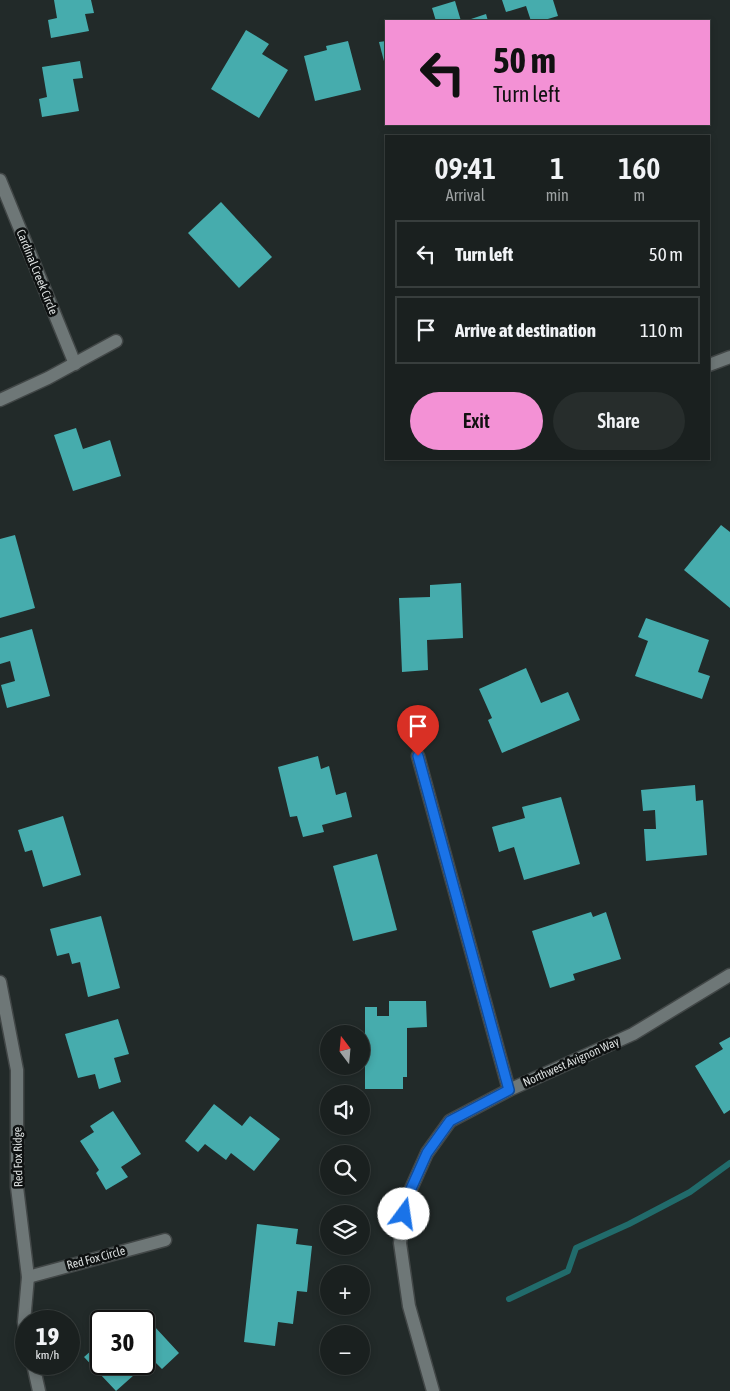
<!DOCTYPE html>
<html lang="en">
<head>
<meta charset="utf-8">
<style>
	:root { --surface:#1a201f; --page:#272d2c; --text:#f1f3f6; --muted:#9fa3a4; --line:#383e3d; --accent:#f391d5 }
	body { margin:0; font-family:"Asap Condensed",sans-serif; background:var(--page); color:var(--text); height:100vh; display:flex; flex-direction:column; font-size:19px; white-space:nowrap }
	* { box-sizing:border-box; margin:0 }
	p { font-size:16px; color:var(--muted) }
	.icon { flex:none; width:28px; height:28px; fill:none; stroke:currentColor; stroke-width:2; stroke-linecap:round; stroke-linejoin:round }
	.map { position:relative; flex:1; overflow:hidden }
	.drawer { position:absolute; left:385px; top:135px; width:325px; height:325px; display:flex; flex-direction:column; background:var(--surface); border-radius:0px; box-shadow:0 2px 8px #0003,0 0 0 1px var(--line) }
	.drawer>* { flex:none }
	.banner { position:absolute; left:385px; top:20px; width:325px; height:105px; border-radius:0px; box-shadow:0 2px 8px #0003,0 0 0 1px var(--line); background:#f391d5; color:#111; overflow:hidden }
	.needle { width:32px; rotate:344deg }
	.tools { position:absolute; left:320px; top:1025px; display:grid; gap:10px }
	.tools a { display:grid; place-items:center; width:50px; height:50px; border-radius:50%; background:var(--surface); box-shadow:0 2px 8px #0003,0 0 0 1px var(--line); font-size:25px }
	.speed { position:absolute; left:15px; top:1310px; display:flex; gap:10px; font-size:25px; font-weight:700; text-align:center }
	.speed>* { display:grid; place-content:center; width:65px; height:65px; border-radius:50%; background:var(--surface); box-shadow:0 2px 8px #0003,0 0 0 1px var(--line); line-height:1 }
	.speed small { font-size:12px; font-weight:400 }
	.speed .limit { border:2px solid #111; border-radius:8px; background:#fff; color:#111 }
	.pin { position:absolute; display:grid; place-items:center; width:42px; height:42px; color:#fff; margin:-51px -21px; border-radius:50% 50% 50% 0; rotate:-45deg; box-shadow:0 0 5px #0007 }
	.pin .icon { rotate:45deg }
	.me { position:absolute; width:55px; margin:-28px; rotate:14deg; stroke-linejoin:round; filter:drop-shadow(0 0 4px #0008) }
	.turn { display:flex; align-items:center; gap:18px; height:105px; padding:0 25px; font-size:22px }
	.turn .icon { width:65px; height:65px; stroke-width:2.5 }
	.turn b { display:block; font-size:35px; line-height:42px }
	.eta { display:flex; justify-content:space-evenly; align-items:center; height:85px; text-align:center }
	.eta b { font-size:30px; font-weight:600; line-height:35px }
	.cta { display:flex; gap:10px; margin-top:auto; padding:10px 25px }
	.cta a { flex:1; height:58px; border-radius:30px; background:var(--accent); color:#111; font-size:20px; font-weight:600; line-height:58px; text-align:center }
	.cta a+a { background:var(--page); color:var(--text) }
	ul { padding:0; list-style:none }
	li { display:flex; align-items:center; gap:15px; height:68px; margin:0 10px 8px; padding:0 15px; border:2px solid var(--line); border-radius:0px }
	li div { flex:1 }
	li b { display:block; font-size:19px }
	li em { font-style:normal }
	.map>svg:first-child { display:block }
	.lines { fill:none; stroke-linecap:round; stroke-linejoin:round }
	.stream { stroke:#216b6b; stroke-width:6 }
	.building { fill:#46acad }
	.minor-casing { stroke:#424747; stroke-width:15 }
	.minor { stroke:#6e7777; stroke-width:12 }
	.route-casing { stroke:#114b97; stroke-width:12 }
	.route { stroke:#1a73e8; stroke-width:9 }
	.labels { text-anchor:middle; stroke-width:5; stroke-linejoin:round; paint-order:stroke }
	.street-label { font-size:12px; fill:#dbdfdf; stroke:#0e1111 }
</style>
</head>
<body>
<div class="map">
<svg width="730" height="1391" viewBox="0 0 730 1391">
	<rect width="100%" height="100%" fill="#222a29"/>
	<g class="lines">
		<polyline class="stream" points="509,1299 568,1271 576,1248 629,1224 690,1192 730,1163"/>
	</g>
	<g class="building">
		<polygon points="54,0 91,0 94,13 85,14 89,31 51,38 48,20 57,18"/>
		<polygon points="502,0 553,0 558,16 541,21 531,21 526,6 506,12"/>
		<polygon points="455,1 461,21 436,21 432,8"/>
		<polygon points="486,14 488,21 465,21"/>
		<polygon points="246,30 269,44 262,54 288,70 259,118 211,89"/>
		<polygon points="348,41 361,90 315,101 304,56 327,50 326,46"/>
		<polygon points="386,41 386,69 379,42"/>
		<polygon points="80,61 83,78 73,79 79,111 42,117 39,99 47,97 42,67"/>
		<polygon points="221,202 272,257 239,288 188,233"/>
		<polygon points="76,428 83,449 110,440 121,476 73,491 54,435"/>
		<polygon points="721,525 730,532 730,608 684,570"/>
		<polygon points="15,535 35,608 0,618 0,539"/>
		<polygon points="461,583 463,638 427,640 428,670 402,672 399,598 430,597 430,585"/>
		<polygon points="646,618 709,640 698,672 710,676 702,699 635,676 648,641 638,637"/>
		<polygon points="32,629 50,696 7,708 1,685 15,681 10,661 0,664 0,638"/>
		<polygon points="526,668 541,703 568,692 580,720 502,753 488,720 492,718 479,689"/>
		<polygon points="318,756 321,769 329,766 336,795 346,792 352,817 322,825 324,832 303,837 297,816 290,817 278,767"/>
		<polygon points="695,785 696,801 703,800 707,855 646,861 644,829 656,829 655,810 643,811 641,790"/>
		<polygon points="561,797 580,864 524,880 514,847 499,852 492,827 525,818 522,807"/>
		<polygon points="63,816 81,875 43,887 32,850 25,852 18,830"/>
		<polygon points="377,854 397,930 353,941 333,866"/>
		<polygon points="591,912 593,917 606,912 621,959 573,974 575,980 550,988 532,931"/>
		<polygon points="101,916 120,988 88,997 80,962 72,964 69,953 57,956 50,929"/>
		<polygon points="389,1001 426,1001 427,1027 407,1028 407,1077 403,1077 403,1089 365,1089 365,1007 377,1007 377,1016 389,1016"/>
		<polygon points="118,1019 129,1054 114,1058 121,1082 99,1089 95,1074 78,1078 65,1034"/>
		<polygon points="730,1037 730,1110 724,1114 695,1066 723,1049 719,1043"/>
		<polygon points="214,1104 242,1126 250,1116 280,1139 254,1171 231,1153 226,1160 205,1144 198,1152 185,1141"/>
		<polygon points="113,1111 141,1154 121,1167 128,1177 106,1190 96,1173 99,1170 80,1141 94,1132 90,1126"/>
		<polygon points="257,1224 298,1229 296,1244 312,1246 307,1292 297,1291 293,1324 278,1322 275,1346 244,1342"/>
		<polygon points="142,1313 179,1353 162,1369 152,1359 116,1391 84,1357 101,1342 101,1364 144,1364 144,1321 132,1321"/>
	</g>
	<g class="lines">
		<defs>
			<g id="minor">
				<polyline points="0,180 75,364"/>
				<polyline points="709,365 730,357"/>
				<polyline points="0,400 48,378 116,341"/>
				<polyline points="418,756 509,1090"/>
				<polyline points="0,982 17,1070 17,1187 28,1277 24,1322 26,1334"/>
				<polyline points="28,1277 165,1240"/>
				<polyline points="33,1364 39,1391"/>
				<polyline points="433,1391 409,1306 400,1243 406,1200 427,1153 450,1121 509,1090 633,1034 730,975"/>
			</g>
		</defs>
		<use href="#minor" class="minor-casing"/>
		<use href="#minor" class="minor"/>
	</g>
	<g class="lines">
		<defs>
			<polyline id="route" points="404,1214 406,1200 427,1153 450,1121 509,1090 418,756"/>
		</defs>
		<use href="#route" class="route-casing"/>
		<use href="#route" class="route"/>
	</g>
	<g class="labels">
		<g class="street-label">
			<text transform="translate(37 272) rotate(68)" y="4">Cardinal Creek Circle</text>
			<text transform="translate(571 1062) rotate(-24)" y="4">Northwest Avignon Way</text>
			<text transform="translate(18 1157) rotate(-91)" y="4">Red Fox Ridge</text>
			<text transform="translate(96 1258) rotate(-15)" y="4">Red Fox Circle</text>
		</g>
	</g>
</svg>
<div class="tools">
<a><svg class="needle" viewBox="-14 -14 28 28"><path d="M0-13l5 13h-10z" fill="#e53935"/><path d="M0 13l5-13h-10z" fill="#9fa3a4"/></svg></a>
<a><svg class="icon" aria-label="sound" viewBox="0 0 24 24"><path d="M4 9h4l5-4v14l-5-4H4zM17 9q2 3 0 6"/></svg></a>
<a><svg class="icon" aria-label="search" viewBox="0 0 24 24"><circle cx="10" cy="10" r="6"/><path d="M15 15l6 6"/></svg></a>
<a><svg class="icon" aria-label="layers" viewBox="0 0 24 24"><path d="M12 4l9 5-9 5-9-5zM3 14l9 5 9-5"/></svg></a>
<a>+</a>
<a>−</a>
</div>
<div class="speed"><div>19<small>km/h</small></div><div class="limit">30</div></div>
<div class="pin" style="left:418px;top:756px;background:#d93025"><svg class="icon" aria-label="arrive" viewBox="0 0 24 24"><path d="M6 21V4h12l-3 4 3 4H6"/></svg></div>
<svg class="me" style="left:404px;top:1214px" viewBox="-20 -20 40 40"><circle r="19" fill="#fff"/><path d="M0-13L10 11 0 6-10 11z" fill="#1a73e8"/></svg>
<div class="banner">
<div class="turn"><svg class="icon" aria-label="left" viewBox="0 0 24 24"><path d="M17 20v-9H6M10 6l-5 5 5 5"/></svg><div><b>50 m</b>Turn left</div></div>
</div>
<section class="drawer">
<div class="eta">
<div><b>09:41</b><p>Arrival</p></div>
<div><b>1</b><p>min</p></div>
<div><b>160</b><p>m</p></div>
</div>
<ul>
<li><svg class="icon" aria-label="left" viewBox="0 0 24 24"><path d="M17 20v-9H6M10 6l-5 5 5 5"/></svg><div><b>Turn left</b></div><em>50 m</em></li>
<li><svg class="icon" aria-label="arrive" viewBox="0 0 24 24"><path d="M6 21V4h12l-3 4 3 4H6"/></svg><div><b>Arrive at destination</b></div><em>110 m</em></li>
</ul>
<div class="cta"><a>Exit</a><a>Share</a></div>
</section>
</div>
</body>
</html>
